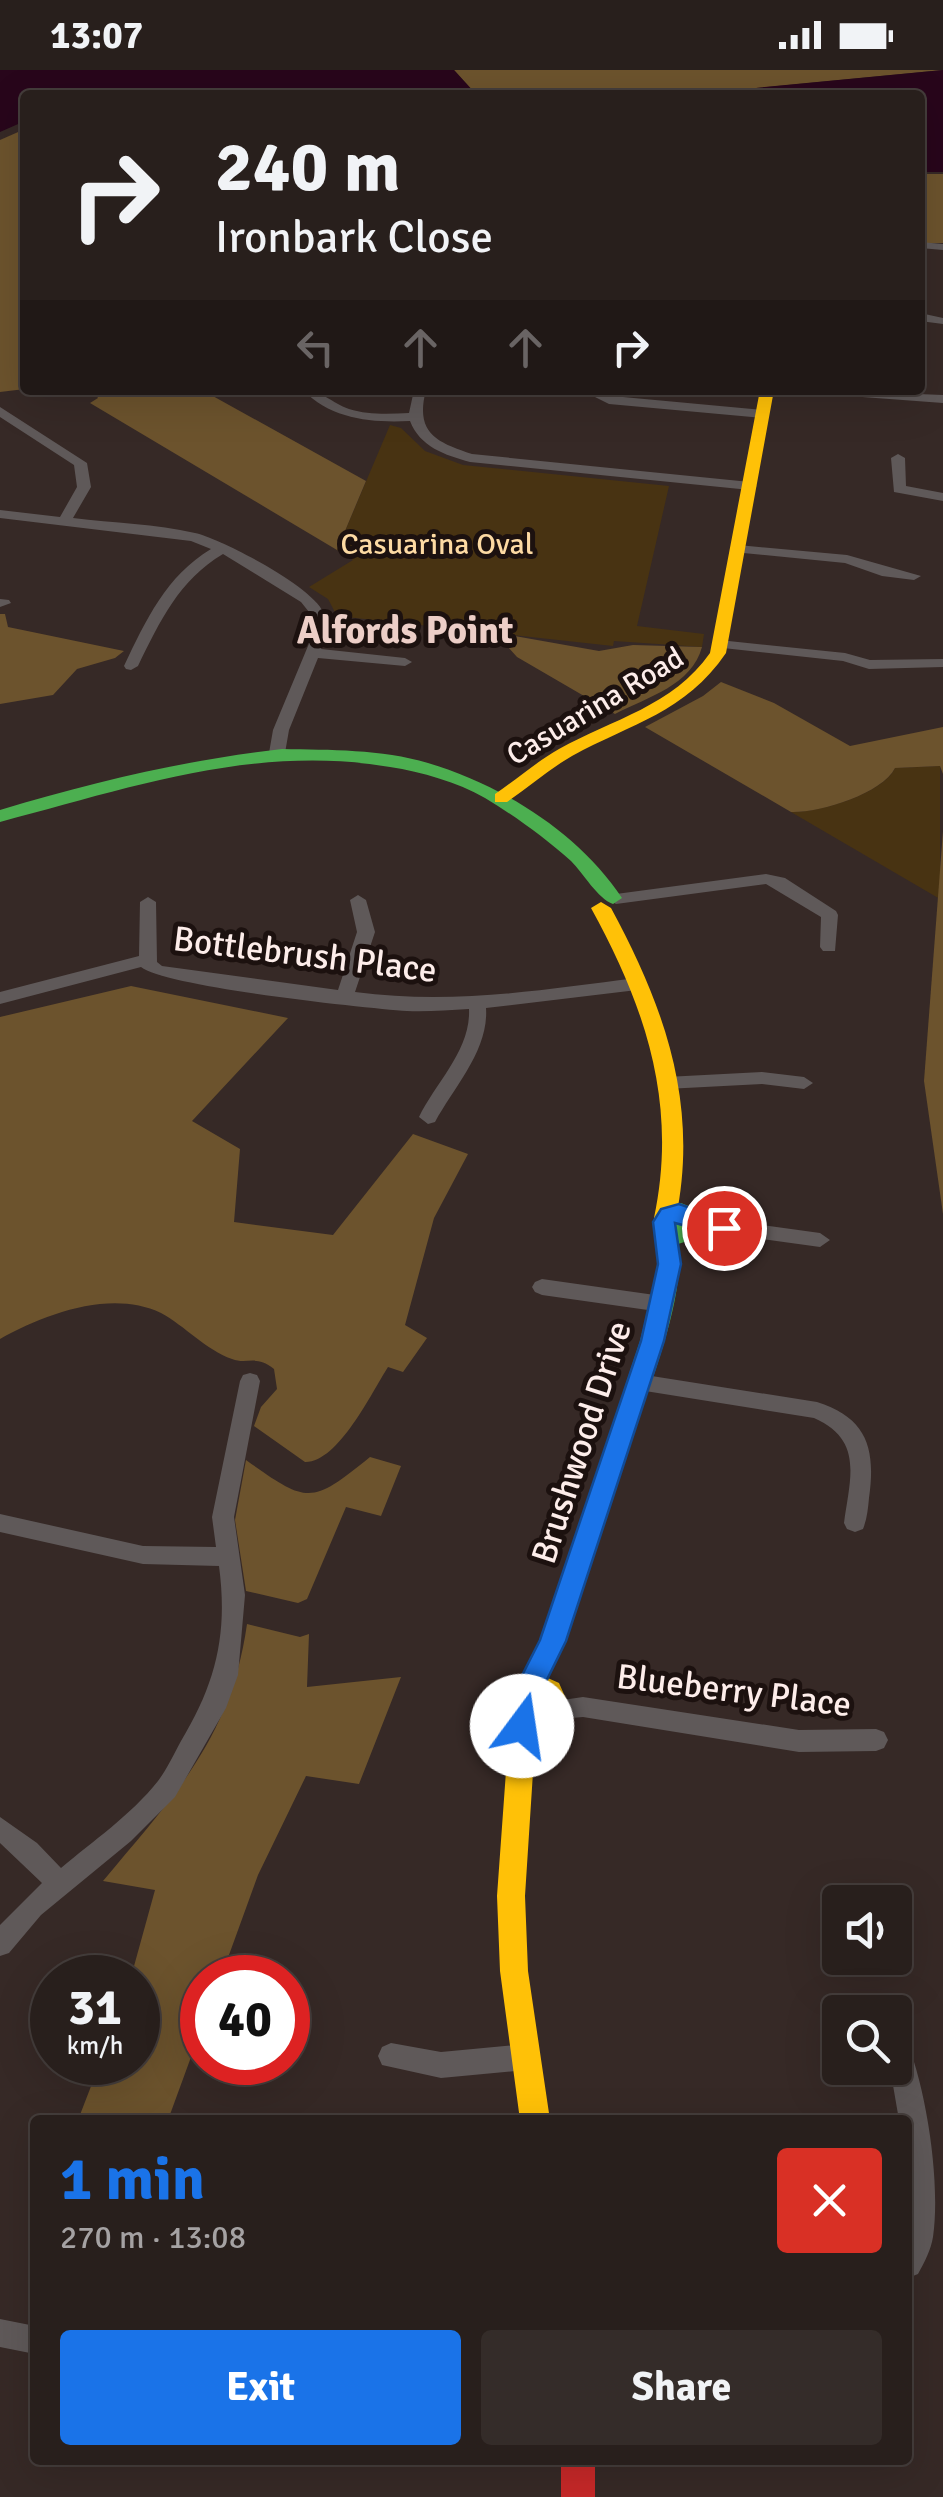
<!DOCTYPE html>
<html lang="en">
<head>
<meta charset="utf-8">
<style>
	:root { --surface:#281f1c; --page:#342c29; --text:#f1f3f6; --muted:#a5a2a3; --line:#443d3b; --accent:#1a73e8 }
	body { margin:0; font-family:Signika,sans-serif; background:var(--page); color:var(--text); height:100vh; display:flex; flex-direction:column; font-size:38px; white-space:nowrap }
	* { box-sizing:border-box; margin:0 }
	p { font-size:32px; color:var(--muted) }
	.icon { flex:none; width:55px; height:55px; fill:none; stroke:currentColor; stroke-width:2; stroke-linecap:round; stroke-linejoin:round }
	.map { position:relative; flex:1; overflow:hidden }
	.drawer { position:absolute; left:30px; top:2045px; width:882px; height:350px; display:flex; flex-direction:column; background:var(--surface); border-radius:10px; box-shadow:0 10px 40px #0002,0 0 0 2px var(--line) }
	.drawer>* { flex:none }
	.guide { position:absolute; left:20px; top:20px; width:905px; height:305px; border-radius:10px; box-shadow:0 10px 40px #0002,0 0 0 2px var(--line); background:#281f1c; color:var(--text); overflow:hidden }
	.buttons { position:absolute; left:822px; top:1815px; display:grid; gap:20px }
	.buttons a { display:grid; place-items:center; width:90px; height:90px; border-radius:10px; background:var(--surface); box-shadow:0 10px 40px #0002,0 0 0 2px var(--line); font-size:50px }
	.speed { position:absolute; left:30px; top:1885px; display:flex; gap:20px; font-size:50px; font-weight:700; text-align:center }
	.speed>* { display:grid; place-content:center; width:130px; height:130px; border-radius:50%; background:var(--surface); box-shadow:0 10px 40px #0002,0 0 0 2px var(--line); line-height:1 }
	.speed small { font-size:25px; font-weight:400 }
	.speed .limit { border:15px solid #d22; background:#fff; color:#111 }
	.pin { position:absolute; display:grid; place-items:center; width:85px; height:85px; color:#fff; margin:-42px; border:5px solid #fff; border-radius:50%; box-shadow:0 2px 10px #0007 }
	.me { position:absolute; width:110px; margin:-55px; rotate:14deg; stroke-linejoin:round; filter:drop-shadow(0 0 8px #0008) }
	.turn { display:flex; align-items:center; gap:35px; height:210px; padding:0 30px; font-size:45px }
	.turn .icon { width:130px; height:130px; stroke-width:2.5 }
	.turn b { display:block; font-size:70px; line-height:85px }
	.lanes { display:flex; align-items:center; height:95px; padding:0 30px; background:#0003; justify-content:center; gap:50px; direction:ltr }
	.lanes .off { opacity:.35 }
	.round { display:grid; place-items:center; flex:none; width:105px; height:105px; border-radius:10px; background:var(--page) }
	.head { display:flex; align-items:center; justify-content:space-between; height:170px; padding:0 30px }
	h1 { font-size:60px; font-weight:800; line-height:75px; color:var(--accent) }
	.action { display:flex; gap:20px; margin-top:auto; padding:20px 30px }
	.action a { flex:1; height:115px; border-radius:10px; background:var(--accent); color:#fff; font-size:40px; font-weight:800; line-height:115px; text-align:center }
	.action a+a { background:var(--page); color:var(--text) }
	.status { display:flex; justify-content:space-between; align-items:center; height:70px; padding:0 50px; background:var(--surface); direction:ltr }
	.status svg { height:28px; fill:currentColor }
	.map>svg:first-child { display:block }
	.green { fill:#483312 }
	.forest { fill:#6c532d }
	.water { fill:#28061b }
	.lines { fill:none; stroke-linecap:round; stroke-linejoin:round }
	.street { fill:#5f5959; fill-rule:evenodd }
	.fast { fill:#4caf50; fill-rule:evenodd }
	.slow { fill:#ffc107; fill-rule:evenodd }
	.jam { fill:#c62828; fill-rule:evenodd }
	.route { fill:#1a73e8; stroke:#114b97; stroke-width:2.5 }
	.labels { text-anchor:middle; stroke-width:10; stroke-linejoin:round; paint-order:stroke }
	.far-park-label { font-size:30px; fill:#fddaa3; stroke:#1c110f }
	.far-street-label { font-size:30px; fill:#fdedea; stroke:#1c110f }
	.street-label { font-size:35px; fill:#fdedea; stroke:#1c110f }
	.far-district-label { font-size:38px; font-weight:bold; fill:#eccec7; stroke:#1c110f }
</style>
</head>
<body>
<div class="status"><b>13:07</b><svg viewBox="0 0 49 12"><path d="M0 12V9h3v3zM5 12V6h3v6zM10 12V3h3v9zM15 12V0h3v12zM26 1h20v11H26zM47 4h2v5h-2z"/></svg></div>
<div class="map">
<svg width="943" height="2427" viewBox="0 0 943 2427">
	<rect width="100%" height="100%" fill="#362926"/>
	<g class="green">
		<polygon points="390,355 401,358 425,381 463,395 669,416 637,556 704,564 702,577 614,571 613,576 337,546 328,529 309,517 353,490 337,480"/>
		<path d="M940,696V829L791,742C818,743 883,724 895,698Z"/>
	</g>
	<g class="forest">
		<polygon points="454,0 943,0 685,25 474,22"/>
		<polygon points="25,59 25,319 0,322 0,70"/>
		<rect x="920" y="104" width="23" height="69"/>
		<polygon points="93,320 202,320 366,411 337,480 90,333 98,328"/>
		<polygon points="0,544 5,544 8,557 124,581 115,588 77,599 53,625 0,634"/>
		<path d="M509,565L599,581L633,575L702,577C692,615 648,627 615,644L517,587L498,566Z"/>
		<path d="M721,612L774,633L850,676L943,657V704L940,696L895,698C882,724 819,743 791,742L645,657L703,626Z"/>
		<polygon points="943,761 943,1144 924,1011"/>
		<path d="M131,916L288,948L192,1051L240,1079L234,1152L333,1165L413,1064L468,1084L434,1148L405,1255L427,1268L403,1302L388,1297C372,1322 338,1393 305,1392L254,1356L261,1337L277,1319L274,1299C256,1284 247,1295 232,1289C206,1280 185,1256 161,1243C111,1219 45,1244 0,1269V947Z"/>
		<path d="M370,1387L401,1396L381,1446L346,1437L307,1529L298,1533L246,1521L235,1450L246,1390C308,1434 311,1435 370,1387Z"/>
		<path d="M247,1554L300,1567L309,1564L307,1617L401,1607L359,1714L306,1706L258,1805L221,1907L202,1908V1957L168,2050H78L100,1993L138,1992V1908L131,1907L155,1820L103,1811C173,1727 231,1668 247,1554Z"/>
	</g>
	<g class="water">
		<polygon points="0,0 454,0 474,22 518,25 25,25 25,51 0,62"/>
		<polygon points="943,0 943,102 920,102 920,25 682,25"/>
	</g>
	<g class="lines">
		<g class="street">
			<polygon points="920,172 943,174 943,180 920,178"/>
			<polygon points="920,243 943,248 943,254 920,251"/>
			<path d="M303,320C321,320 332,333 349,339C368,345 389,344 409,343L414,320H426C415,362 435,372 472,384L750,412L757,416L750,420L470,392C445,385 420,377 410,351C371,353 331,349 303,320Z"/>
			<polygon points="581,320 597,320 612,326 763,340 769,344 763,348 609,334"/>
			<polygon points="816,320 943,325 943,333 822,324"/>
			<path d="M0,337L87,393L91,417L73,448C113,453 156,454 195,463C222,469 313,517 323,542C329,556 326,567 321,579L405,588L412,592L405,596L318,588L289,660L285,683L277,688L271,686L269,683L273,660L313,564L309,542L301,532L223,484C179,510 160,551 138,596L131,600L126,599L124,596C146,550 166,506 211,479L191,471L0,448V440L60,447L77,417L74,395L0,347Z"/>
			<polygon points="898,384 905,388 906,416 943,423 943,431 894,422 891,388"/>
			<polygon points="738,475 847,485 921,506 914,510 882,506 845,493 733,482 731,479"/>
			<polygon points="0,529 9,530 11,533 0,537"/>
			<polygon points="719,570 845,583 870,590 943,589 943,597 869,599 843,591 714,577 712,574"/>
			<polygon points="766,804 785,808 836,841 838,845 835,881 823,881 820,877 821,847 766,814 616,834 608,829 616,824"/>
			<path d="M358,825L366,830L375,862L355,922C453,935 540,920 637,908L646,914L637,920L486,938C489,980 454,1017 435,1052L428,1054L419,1047C436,1012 471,980 469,939C448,940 427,942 407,941C365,938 166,917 141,897L0,934V922L139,886L140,832L148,827L156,832L157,892L162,896L338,920L357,862L350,830Z"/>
			<polygon points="762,1002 804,1007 813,1013 804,1019 762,1014 666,1019 657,1013 666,1007"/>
			<polygon points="725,1150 820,1163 830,1170 820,1177 725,1164 691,1167 681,1160 691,1153"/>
			<polygon points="542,1209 662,1226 669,1229 672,1234 669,1239 662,1242 542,1225 535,1222 532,1217 535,1212"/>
			<path d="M250,1303L257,1305L260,1311L234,1447L245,1525L238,1605L226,1638L175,1727L131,1771L41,1845L9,1883L0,1886V1855L42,1813L0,1773V1747L37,1773L61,1798C93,1771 131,1745 158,1711C167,1699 174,1684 181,1671C216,1613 228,1564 219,1496L143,1494L0,1462V1444L143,1476L216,1477L212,1447L240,1311L243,1305Z"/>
			<path d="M639,1304L817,1332C867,1348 876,1378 869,1428C868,1439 867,1449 863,1459L855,1462L847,1459L844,1453C850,1408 864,1370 814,1348L639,1320L632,1318L629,1312L632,1306Z"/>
			<polygon points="583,1627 799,1660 876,1659 884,1662 888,1670 884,1678 876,1681 799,1682 583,1647 550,1650 542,1647 538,1640 542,1633"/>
			<polygon points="836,1927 852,1933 856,1942 840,1942 840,1954 827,1949 823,1940 827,1931"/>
			<path d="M895,1960L904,1964C926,2015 941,2111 933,2167C931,2180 924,2193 918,2204L908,2208V2050H899L890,1998H895Z"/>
			<polygon points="391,1973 441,1982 526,1974 535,1978 539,1987 535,1996 526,2000 441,2008 382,1995 378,1986 382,1977"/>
			<polygon points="0,2249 35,2256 35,2284 0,2277"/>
		</g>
		<g class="fast">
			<path d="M282,679C330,680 381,679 428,693C502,715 579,763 622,828L613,834C598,829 583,803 571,791C545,768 515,746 485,728C457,712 422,702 390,697C254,674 130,718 0,752V740C93,712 185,690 282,679Z"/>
			<path d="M681,1133L696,1139L702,1157L694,1169L678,1174C686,1227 650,1313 633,1366C604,1455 578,1546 536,1631L527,1635L518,1631L514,1623L541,1570L640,1271L659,1193L654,1156L663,1138Z"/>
		</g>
		<g class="slow">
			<path d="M760,320H774L726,583C685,643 632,653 572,686C549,699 529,717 507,732H495V724C516,710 536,692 559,679C613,649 673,636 710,583Z"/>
			<path d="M601,832L611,838C665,938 699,1034 676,1148L665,1156L654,1148C678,1034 646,938 591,838Z"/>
			<polygon points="541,1605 559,1613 567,1631 558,1650 536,1656 525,1826 528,1901 550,2050 520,2050 500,1901 497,1826 511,1632 522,1612"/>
		</g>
		<rect class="jam" x="561" y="2390" width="34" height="37"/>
	</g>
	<polygon class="route" points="679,1134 732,1152 736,1158 724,1166 675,1153 681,1194 664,1271 566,1571 538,1628 532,1665 522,1668 513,1665 509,1656 511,1627 540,1570 641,1271 658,1194 653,1152 661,1139"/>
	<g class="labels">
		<g class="far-park-label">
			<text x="437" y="484">Casuarina Oval</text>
		</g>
		<g class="far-street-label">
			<text transform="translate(595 636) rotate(-31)" y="10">Casuarina Road</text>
		</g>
		<g class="street-label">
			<text transform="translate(305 884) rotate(7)" y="12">Bottlebrush Place</text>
			<text transform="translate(581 1372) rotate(-72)" y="12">Brushwood Drive</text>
			<text transform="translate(734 1620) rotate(7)" y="12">Blueberry Place</text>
		</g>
		<g class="far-district-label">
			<text x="405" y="573">Alfords Point</text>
		</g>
	</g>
</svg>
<div class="buttons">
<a><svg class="icon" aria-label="sound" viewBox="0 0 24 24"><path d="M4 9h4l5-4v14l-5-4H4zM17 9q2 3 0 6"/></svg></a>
<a><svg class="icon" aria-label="search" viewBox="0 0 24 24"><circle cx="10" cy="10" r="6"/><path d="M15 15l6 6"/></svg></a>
</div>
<div class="speed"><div>31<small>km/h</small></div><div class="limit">40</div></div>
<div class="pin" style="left:724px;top:1158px;background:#d93025"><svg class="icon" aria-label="arrive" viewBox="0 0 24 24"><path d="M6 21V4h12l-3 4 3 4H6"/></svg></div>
<svg class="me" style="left:522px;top:1656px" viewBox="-20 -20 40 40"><circle r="19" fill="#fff"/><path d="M0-13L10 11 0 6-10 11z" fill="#1a73e8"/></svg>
<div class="guide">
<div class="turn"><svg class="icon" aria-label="right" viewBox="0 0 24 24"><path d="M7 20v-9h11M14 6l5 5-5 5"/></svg><div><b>240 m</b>Ironbark Close</div></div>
<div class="lanes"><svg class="icon off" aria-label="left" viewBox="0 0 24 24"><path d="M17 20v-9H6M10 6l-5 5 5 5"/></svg><svg class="icon off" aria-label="ahead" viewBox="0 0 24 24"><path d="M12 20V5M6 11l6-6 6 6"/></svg><svg class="icon off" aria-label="ahead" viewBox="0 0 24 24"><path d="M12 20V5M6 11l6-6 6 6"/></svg><svg class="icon" aria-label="right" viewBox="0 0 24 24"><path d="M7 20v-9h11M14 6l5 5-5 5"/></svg></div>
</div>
<section class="drawer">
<div class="head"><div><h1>1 min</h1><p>270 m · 13:08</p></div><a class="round" style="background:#d93025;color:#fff"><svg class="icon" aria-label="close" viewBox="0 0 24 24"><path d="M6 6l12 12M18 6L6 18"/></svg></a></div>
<div class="action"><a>Exit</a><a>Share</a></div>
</section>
</div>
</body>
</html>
